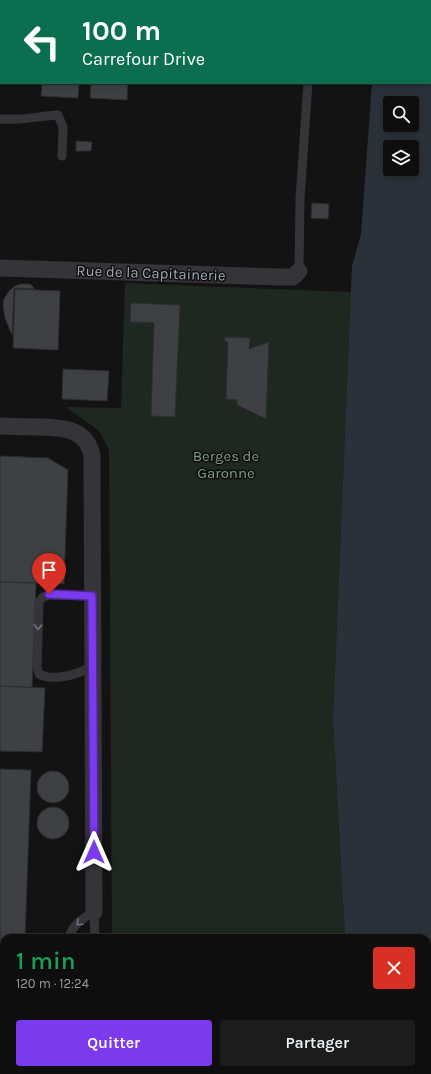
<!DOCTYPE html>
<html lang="fr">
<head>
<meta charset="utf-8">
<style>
	:root { --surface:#0e0e0f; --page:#1c1c1d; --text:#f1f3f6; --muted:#9b9c9e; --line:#2e2e2f; --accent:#7c3aed }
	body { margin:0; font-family:Karla,sans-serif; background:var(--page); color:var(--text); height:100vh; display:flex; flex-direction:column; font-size:15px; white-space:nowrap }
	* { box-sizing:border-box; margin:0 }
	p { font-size:13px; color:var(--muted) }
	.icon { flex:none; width:22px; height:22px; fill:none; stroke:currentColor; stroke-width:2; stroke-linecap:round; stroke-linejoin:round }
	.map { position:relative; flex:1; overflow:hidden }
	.side { position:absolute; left:0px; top:934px; width:431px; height:140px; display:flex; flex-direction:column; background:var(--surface); border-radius:12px 12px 0 0; box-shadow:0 2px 6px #0003,0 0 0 1px var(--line) }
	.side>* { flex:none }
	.top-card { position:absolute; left:0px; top:0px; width:431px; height:84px; box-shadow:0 2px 6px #0003,0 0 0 1px var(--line); background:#0b6e4f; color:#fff; overflow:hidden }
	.fabs { position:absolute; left:383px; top:96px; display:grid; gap:8px }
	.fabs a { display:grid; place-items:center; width:36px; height:36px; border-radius:4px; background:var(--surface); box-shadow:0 2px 6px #0003,0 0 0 1px var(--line); font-size:20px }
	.pin { position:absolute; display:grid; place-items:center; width:34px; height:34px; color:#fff; margin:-41px -17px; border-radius:50% 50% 50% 0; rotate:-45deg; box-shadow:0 0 4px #0007 }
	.pin .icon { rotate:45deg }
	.me { position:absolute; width:44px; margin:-22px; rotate:0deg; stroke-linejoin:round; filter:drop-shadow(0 0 3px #0008) }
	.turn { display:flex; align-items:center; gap:14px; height:84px; padding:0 16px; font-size:18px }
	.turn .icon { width:52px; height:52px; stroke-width:2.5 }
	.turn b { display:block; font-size:28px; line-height:34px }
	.round { display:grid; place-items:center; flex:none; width:42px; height:42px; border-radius:4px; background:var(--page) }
	.summary { display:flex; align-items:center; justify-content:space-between; height:68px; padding:0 16px }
	h1 { font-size:24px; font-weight:600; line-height:30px; color:#1e9e55 }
	.cta { display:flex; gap:8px; margin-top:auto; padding:8px 16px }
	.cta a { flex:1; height:46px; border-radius:4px; background:var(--accent); color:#fff; font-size:16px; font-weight:600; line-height:46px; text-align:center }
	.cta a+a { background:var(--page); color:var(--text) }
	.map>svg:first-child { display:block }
	.green { fill:#1f2721 }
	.water { fill:#2b3139; fill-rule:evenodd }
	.building { fill:#3f4044; stroke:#2d2d30 }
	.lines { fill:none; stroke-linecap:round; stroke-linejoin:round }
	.service { stroke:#343439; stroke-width:9 }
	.minor { stroke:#343439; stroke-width:17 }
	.oneway { stroke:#72737d }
	.route-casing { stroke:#51269a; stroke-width:10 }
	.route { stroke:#7c3aed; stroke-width:7 }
	.labels { text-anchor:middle; stroke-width:3; stroke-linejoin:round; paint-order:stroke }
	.street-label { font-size:15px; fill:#a4a7b4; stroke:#0e0e0f }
	.park-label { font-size:15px; fill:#7b9f83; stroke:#0e0e0f }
</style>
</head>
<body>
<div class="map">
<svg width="431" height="1074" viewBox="0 0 431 1074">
	<rect width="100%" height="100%" fill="#131314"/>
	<g class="green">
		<polygon points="125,283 351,292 333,720 345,938 112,938 109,450 99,431 66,407 121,408"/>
		<polygon points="112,1070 353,1070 354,1074 112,1074"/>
	</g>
	<path class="water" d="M378,0H431V1074H354L353,1070H427V938H345L333,720L352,266L361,234L372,83H430V1H378ZM390,103H412V125H390ZM390,147H412V169H390Z"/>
	<g class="building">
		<polygon points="45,0 82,0 45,1"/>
		<polygon points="94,0 131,0 94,1"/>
		<polygon points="42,83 79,83 78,98 41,96"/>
		<polygon points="91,83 128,83 127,100 90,98"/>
		<polygon points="76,141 92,142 91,151 76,151"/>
		<polygon points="312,203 329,204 328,219 311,218"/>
		<polygon points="21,284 30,284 35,289 14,288 12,335 5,318 3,305 4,299 9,291 15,286"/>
		<polygon points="15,289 60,291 58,350 13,348"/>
		<polygon points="131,303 180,305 175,417 151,416 154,323 130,322"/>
		<polygon points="225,337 250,338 249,349 269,342 266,419 237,405 237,400 226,399 228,342 225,342"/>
		<polygon points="63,369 109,371 107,401 62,399"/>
		<polygon points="0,456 48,458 68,470 64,584 0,582"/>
		<polygon points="0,582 36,583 32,688 0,686"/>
		<polygon points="0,686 45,688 42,752 0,751"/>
		<polygon points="0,769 31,770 25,938 4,938 4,1070 21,1070 21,1074 0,1074"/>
		<circle cx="53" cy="787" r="16"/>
		<circle cx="53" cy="823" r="16"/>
		<polygon points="253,1070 294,1070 293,1074 253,1074"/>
	</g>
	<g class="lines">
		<g class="service">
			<polyline points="314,1 314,0"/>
			<path d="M0,119C19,121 39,116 58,115L63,127L62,156"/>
			<polyline points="299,271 300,198 308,83"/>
			<path d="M92,596L49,595L43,597L39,602L37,667L39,674C54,682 79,674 93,666"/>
			<path d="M69,938C72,925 83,918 94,912L95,938"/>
			<polyline points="97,1070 97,1074"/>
		</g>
		<g class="minor">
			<polyline points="0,268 281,277 293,277 299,271"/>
			<path d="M0,426C16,427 62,425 74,432C85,437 90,445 92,456L94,912"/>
		</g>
	</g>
	<defs><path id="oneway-chevron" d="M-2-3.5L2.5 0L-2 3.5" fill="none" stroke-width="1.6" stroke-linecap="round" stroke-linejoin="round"/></defs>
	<g class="oneway">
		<use href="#oneway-chevron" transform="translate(38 627) rotate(92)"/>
		<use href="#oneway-chevron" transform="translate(79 923) rotate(138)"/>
	</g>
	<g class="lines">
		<defs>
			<polyline id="route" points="49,594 92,596 94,852"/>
		</defs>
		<use href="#route" class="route-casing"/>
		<use href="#route" class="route"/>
	</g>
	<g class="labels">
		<g class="street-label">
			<text transform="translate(151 273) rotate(2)" y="5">Rue de la Capitainerie</text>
		</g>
		<g class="park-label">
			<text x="226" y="461">Berges de<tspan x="226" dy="17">Garonne</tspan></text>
		</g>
	</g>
</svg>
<div class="fabs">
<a><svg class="icon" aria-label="search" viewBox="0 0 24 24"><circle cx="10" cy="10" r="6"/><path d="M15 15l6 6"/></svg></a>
<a><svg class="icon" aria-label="layers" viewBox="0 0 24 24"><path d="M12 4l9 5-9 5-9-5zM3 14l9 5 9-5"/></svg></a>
</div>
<div class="pin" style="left:49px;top:594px;background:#d93025"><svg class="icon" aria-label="arrive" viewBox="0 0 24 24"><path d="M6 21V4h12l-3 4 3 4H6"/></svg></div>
<svg class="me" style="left:94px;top:852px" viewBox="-20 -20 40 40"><path d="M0-17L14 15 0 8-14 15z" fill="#7c3aed" stroke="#fff" stroke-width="4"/></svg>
<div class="top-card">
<div class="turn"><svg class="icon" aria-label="left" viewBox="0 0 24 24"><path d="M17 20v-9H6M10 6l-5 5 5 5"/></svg><div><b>100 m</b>Carrefour Drive</div></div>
</div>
<section class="side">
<div class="summary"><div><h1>1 min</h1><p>120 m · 12:24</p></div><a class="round" style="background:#d93025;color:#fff"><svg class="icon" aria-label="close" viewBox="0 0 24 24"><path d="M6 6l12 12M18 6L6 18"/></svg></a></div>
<div class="cta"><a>Quitter</a><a>Partager</a></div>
</section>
</div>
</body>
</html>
